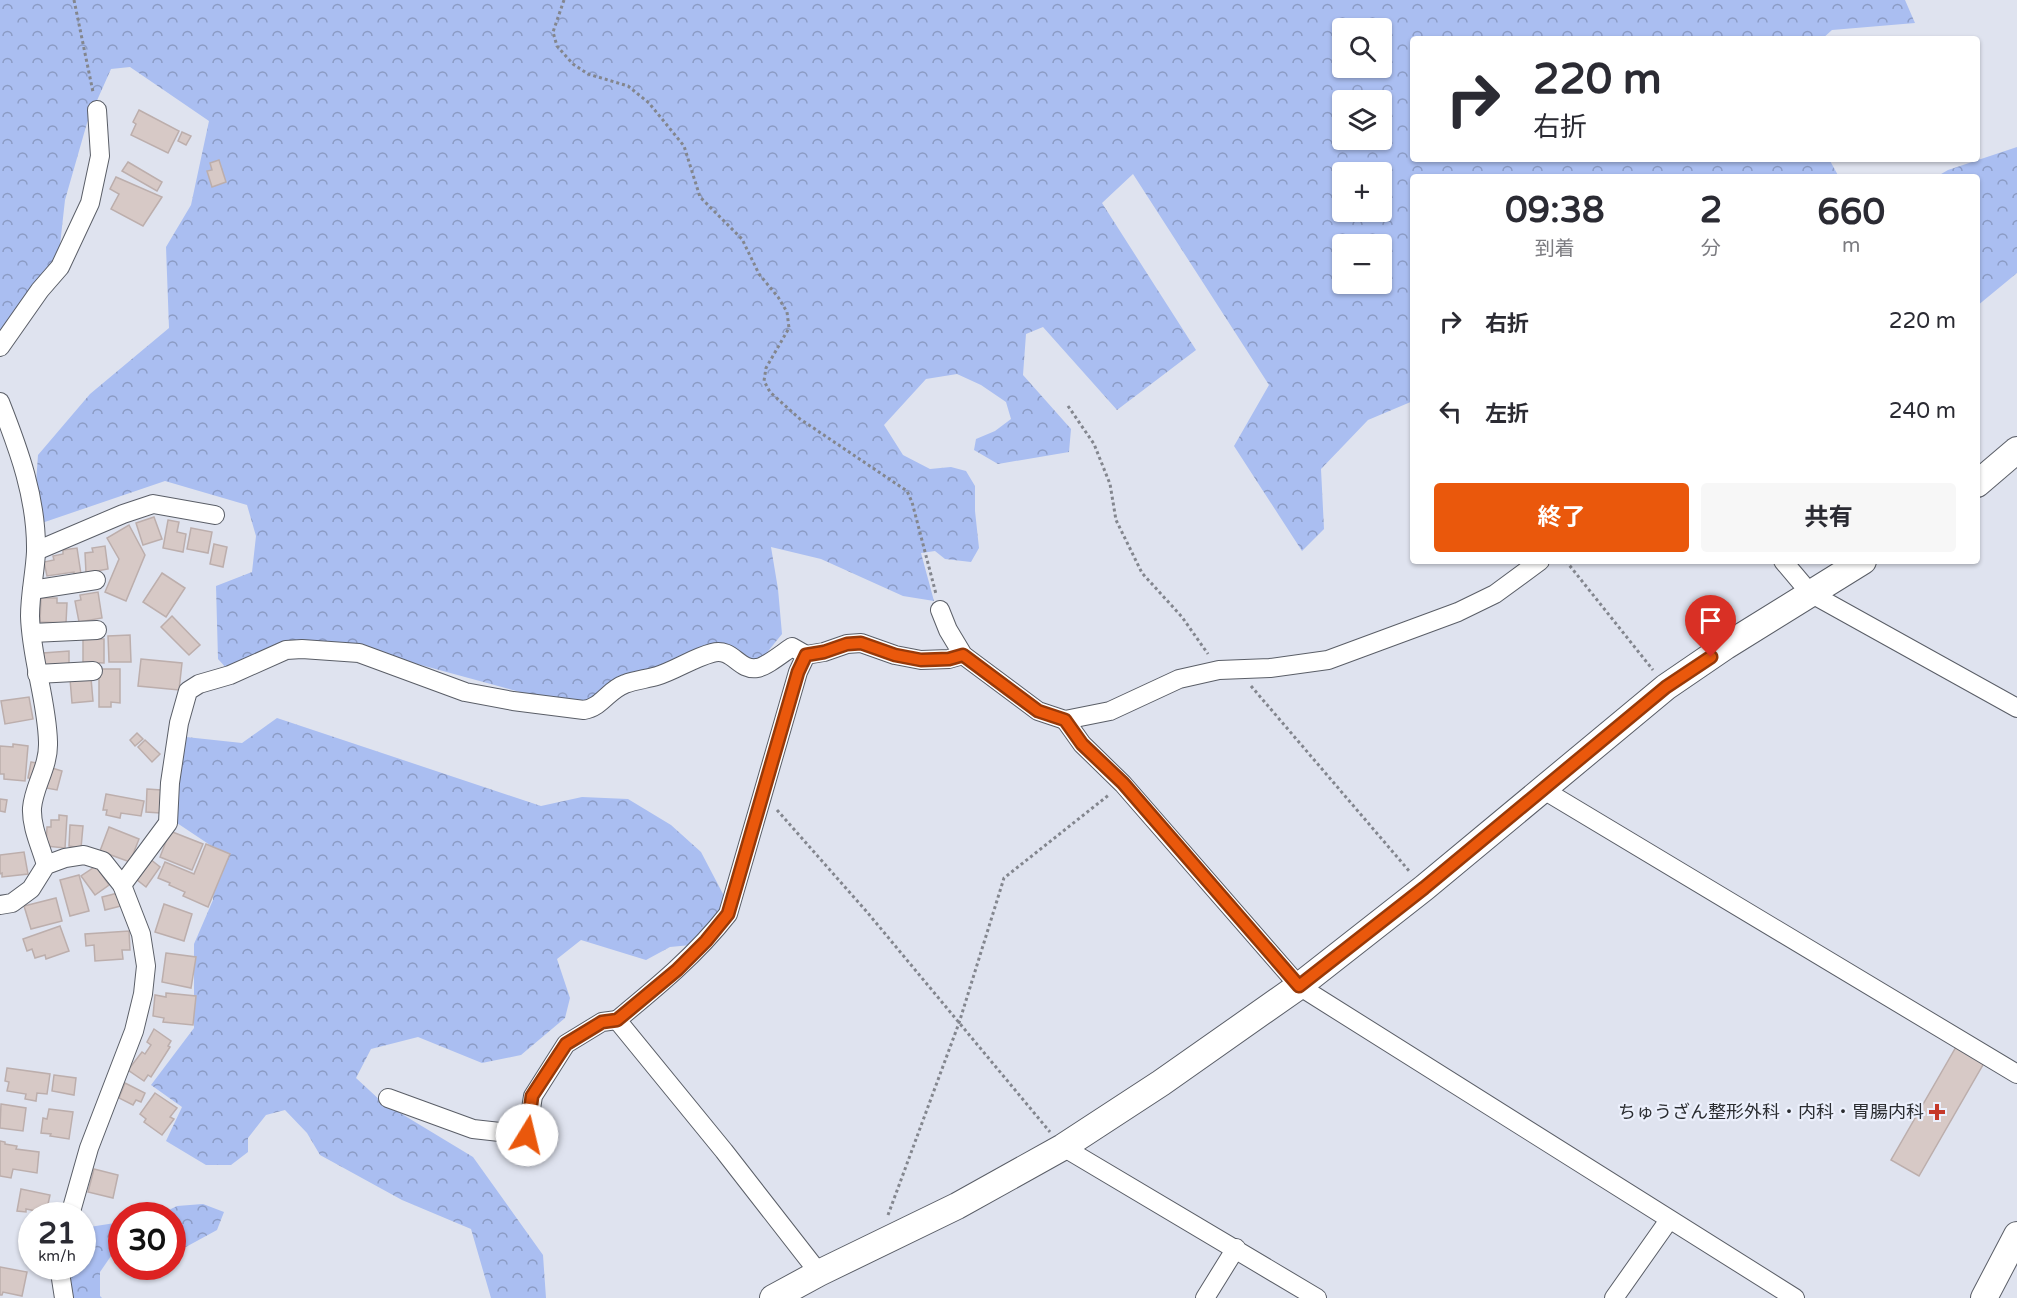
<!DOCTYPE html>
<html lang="ja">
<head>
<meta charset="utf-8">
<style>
	:root { --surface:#fff; --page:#f7f7f7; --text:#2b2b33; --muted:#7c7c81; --accent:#ea580c }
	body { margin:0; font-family:"Varela Round","Noto Sans JP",sans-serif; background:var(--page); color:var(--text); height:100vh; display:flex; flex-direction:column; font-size:22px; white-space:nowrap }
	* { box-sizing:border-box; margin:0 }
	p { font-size:20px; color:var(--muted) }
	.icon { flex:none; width:33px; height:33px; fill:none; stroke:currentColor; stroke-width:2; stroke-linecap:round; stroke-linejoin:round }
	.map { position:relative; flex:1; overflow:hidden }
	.panel { position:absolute; left:1410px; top:174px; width:570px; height:390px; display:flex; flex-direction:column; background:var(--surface); border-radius:6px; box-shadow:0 2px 4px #0004 }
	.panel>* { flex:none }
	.hud { position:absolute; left:1410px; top:36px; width:570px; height:126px; border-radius:6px; box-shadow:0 2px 4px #0004; background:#fff; color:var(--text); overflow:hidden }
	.controls { position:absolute; left:1332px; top:18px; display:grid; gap:12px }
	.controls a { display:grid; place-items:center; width:60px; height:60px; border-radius:6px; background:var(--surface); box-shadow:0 2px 4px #0004; font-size:30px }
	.speed { position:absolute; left:18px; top:1202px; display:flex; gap:12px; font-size:30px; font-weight:700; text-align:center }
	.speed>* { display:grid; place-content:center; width:78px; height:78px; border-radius:50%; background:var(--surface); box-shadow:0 2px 4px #0004; line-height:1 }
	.speed small { font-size:15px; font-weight:400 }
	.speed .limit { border:9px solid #d22; background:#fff; color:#111 }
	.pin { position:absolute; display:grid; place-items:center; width:51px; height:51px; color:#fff; margin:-62px -26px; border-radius:50% 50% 50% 0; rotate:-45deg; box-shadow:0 0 6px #0007 }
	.pin .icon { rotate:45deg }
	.me { position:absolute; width:66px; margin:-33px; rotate:9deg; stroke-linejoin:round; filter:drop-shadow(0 0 4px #0008) }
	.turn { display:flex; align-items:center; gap:21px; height:126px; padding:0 24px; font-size:27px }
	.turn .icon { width:78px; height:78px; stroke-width:2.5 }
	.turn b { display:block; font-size:42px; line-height:51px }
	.eta { display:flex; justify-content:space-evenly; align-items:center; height:102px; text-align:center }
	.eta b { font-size:36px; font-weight:700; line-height:42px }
	.button { display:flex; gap:12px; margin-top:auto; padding:12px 24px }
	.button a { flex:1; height:69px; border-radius:6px; background:var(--accent); color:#fff; font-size:24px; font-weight:700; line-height:69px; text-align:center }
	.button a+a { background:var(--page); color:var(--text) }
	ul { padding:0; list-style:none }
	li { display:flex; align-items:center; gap:18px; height:90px; padding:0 24px }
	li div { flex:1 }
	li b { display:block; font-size:22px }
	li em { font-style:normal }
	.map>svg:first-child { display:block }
	.forest { fill:url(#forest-crowns); fill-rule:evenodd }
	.building { fill:#d7c9c6; stroke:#bcaeac; stroke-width:1.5 }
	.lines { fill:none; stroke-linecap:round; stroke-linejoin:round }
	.street-casing { stroke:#5a5e67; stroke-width:20 }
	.secondary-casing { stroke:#5a5e67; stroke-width:28 }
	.path { stroke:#83868e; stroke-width:3; stroke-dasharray:3 3; stroke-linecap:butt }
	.street { stroke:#fff; stroke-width:18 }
	.secondary { stroke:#fff; stroke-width:26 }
	.route-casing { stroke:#983908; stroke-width:15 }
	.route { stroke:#ea580c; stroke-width:10 }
	.poi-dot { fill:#c53829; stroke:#ecf0fc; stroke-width:2 }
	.labels { text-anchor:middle; stroke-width:4.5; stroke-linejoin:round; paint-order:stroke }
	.poi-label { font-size:18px; fill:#2b2d31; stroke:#ecf0fc; text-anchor:end }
</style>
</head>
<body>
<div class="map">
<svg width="2017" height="1298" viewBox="0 0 2017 1298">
	<defs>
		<pattern id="forest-crowns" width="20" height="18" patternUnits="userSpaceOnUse" patternTransform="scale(1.5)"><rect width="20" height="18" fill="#aabef1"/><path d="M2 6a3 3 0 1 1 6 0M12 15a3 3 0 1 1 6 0" fill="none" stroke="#8b9bc4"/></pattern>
	</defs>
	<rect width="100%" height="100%" fill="#dfe3ef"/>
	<g class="forest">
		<path d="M0,0H1905L1915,23L1832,30L1822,39H1413V159H1829L1839,177H1413V401L1368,420L1321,469L1324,529L1302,551L1234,446L1269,385L1133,174L1102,203L1196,350L1117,410L1043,327L1026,334L1023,375L1071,429L1069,452L998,464L974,450L976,439L995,431L1011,419L1006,402L981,385L957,374L926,379L884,425L903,455L930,469L951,467L966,471L975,486V511L979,548L971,562L945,559L935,551L921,553L934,601L903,596L821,559L771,547L778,589L782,634L765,655L752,660L733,648L583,704L542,698L362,649L322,641L281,643L228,670L218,659L216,586L252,572L256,536L247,505L165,481L33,526L38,455L90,394L169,328L166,247L191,205L209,121L130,67L111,69L87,123L65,200L58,263L0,336ZM1342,28H1382V68H1342ZM1342,100H1382V140H1342ZM1342,172H1382V212H1342ZM1342,244H1382V284H1342Z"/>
		<polygon points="2017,147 2017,273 1977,306 1977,177 1936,177 1948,170"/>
		<polygon points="277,718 541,806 582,797 628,799 671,825 701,852 723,894 725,913 691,945 670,947 646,960 581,940 557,959 570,998 565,1018 521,1055 482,1063 418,1037 371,1049 356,1078 382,1102 473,1157 543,1255 546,1298 491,1298 471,1229 402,1200 320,1155 307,1133 285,1110 266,1115 248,1138 248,1152 231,1165 206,1165 166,1141 182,1107 151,1085 194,1028 194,944 213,900 216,849 174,821 186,737 242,743"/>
		<polygon points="203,1204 224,1212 217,1230 173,1254 172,1215 159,1215 177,1206"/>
		<polygon points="115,1223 121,1223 121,1256 111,1256 100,1272 100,1296 102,1298 71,1298 66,1266 82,1266 83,1228"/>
	</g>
	<g class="building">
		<polygon points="139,110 179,131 168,153 131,135 136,124 133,122"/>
		<polygon points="182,132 191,136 186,145 178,141"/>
		<polygon points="219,160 226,182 212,187 207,171 212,170 210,163"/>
		<polygon points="128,162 162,182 157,191 122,171"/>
		<polygon points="116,177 162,197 143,226 111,209 119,194 110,189"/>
		<polygon points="154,517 162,539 143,545 136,523"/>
		<polygon points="168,520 179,522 177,532 186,534 183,552 163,548"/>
		<polygon points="129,525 145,555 126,601 105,592 119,559 107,538"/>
		<polygon points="191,528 212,532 208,553 187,549"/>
		<polygon points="214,544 227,547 223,567 210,564"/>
		<polygon points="105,546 108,569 86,573 85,553 93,552 92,548"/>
		<polygon points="77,548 81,574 74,575 74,572 47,576 44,562 54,560 53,556 63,554 63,550"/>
		<polygon points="162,573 185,588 166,617 143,602"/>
		<polygon points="98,592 102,618 79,622 75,601 81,600 80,595"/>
		<polygon points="41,598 57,598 57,603 67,603 66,623 40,622"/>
		<polygon points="172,616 200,645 189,655 161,627"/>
		<polygon points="130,635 131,662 109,662 108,636"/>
		<polygon points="83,639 104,639 104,663 83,662"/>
		<polygon points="69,651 69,665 44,667 43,653"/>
		<polygon points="141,659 182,663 179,690 138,686"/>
		<polygon points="99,669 120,669 120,703 111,702 111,707 99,707"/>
		<polygon points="91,678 93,701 72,703 70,679"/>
		<polygon points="29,697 33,719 5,724 1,701"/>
		<polygon points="137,733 143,739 135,746 130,740"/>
		<polygon points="145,740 160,754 152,762 138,747"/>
		<polygon points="13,744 28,746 25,781 4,779 4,774 0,774 0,746 13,747"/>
		<polygon points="31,762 37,763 34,779 28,778"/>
		<polygon points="52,768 62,771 57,790 46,788"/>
		<polygon points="147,789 161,790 160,813 146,812"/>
		<polygon points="106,794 144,801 141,816 121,813 120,818 106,815 107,810 103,810"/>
		<polygon points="0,799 7,800 5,812 0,811"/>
		<polygon points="59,815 67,816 65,848 46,846 47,827 51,827 51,820 59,820"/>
		<polygon points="70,825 83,826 81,848 69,846"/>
		<polygon points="109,827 139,839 130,862 100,851"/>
		<polygon points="170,831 203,844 192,870 160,857"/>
		<polygon points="206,844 230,854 208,907 183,896 185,892 169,885 170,883 158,878 165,862 194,874"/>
		<polygon points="24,852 28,874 2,877 2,873 0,874 0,855"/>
		<polygon points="150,859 160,867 146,887 136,879"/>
		<polygon points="96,866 109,885 95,895 81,876"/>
		<polygon points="79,875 89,911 70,916 60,880"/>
		<polygon points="118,893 121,906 105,910 102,897"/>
		<polygon points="56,898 62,921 31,929 24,906"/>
		<polygon points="164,904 192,914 184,941 155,932"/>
		<polygon points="60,926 69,951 46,959 45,955 35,958 32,949 27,951 23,939"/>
		<polygon points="129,931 130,950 122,950 123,959 95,961 94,945 86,946 85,934"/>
		<polygon points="166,953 196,957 191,988 162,982"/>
		<polygon points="166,993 196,996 193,1025 163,1022 164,1018 153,1016 155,995 166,997"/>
		<polygon points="154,1029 171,1041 168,1046 170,1047 151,1077 148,1075 144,1081 128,1070 142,1052 145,1054 151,1045 147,1042"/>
		<polygon points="1956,1047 1984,1063 1919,1176 1891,1160"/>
		<polygon points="7,1068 50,1074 47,1094 37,1093 36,1101 25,1099 26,1094 7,1091 9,1082 5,1081"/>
		<polygon points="54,1075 76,1078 74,1095 52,1091"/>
		<polygon points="125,1083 145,1093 141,1102 136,1100 133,1105 119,1098"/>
		<polygon points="155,1093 177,1108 170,1117 174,1119 162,1135 144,1122 146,1119 140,1114"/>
		<polygon points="1,1104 26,1108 23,1131 0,1128"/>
		<polygon points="49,1109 73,1112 69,1139 50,1136 51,1134 41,1133 43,1118 47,1119"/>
		<polygon points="0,1141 5,1142 5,1144 17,1146 16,1149 39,1152 37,1173 13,1169 11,1178 0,1176"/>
		<polygon points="94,1169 118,1175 113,1198 88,1192"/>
		<polygon points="21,1189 50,1195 46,1213 26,1209 26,1212 17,1211"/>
		<polygon points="0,1267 27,1272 22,1296 3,1292 2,1295 0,1295"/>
	</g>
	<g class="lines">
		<defs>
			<g id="street">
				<polyline points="0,347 40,290 60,267 90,203 100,156 97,110"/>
				<path d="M0,402C19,450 37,499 36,552C35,573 30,594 30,616C31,658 47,700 48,742C49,767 34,785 32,808C31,827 41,847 46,865"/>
				<polyline points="36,551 123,514 153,504 215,515"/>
				<polyline points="1783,561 1810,593 2017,708"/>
				<polyline points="32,590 96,580"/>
				<polyline points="940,610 948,630 963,655 1038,711 1065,720 1110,711 1179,679 1219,670 1270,668 1328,660 1458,612 1495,594 1540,561"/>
				<polyline points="32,633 97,630"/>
				<polyline points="37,674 93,671"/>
				<polyline points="1065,720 1082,744 1123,784 1299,986 1795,1298"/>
				<polyline points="1542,789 2017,1074"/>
				<path d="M122,885L168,823L170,783L179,723L188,691L199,684L230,675L286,650L302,649L359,653L465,692L513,701L584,710C602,707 608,690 625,684C635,680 647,679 657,676C676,670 693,658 712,653C733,647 738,671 757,668C766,667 784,652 792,647L806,655"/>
				<polyline points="0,905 12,903 31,889 46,865 65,858 84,855 103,861 122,885 141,934 146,966 143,994 134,1031 89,1148 70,1215"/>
				<polyline points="388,1098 473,1129 527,1135 533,1096 566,1044 602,1022 617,1020"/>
				<polyline points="1063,1147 1317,1298"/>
				<polyline points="59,1266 64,1298"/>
				<path d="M819,1273L724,1151L617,1020C657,987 696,955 728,914L798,672L806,655L824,652L847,644L861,643L895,655L921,660L949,659L963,655"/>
				<polyline points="1205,1298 1236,1248"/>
				<polyline points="1614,1298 1669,1220"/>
			</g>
			<g id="secondary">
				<polyline points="1977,484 2017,450"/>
				<polyline points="773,1298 819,1273 957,1206 1063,1147 1161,1083 1299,986 1424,888 1666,687 1726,646 1863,561"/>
				<polyline points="1984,1298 2017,1235"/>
			</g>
		</defs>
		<use href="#street" class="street-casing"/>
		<use href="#secondary" class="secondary-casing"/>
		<g class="path">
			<polyline points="74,0 93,92"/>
			<polyline points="564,0 553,32 557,46 573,64 588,74 628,86 649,103 684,146 700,197 742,239 759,274 778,297 787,312 789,328 766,368 764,381 770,392 800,419 907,491 912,502 936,594"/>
			<polyline points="1068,406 1094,444 1110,484 1116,520 1142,573 1182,617 1208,654"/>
			<polyline points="1566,561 1653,670"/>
			<polyline points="1251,686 1410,872"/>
			<polyline points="777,810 867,912 1050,1132"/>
			<polyline points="888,1215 959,1023 1004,878 1110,794"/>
		</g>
		<use href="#street" class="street"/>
		<use href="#secondary" class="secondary"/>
	</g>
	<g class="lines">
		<defs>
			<polyline id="route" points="527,1135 532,1096 566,1044 602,1022 617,1020 677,970 706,941 728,914 798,672 806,655 824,652 847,644 861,643 895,655 921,660 949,659 963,655 1038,711 1065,720 1082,744 1123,783 1299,986 1424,888 1666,687 1711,657"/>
		</defs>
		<use href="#route" class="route-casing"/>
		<use href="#route" class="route"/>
	</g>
	<path class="poi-dot" d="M1934 1103h6v6h6v6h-6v6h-6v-6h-6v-6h6z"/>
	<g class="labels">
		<g class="poi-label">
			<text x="1924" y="1118">ちゅうざん整形外科・内科・胃腸内科</text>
		</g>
	</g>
</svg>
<div class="controls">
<a><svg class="icon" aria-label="search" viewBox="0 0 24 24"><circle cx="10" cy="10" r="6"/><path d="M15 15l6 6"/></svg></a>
<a><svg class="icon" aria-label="layers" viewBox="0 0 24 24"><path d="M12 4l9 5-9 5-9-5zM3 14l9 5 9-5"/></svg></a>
<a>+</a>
<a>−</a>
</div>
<div class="speed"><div>21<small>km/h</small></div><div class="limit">30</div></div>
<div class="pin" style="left:1711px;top:657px;background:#d93025"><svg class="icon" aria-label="arrive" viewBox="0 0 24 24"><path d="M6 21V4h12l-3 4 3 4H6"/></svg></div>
<svg class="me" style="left:527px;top:1135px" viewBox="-20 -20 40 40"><circle r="19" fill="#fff"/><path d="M0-13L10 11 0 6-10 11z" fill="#ea580c"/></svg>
<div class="hud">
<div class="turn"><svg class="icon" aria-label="right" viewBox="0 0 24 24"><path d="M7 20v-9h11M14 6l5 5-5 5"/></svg><div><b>220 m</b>右折</div></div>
</div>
<section class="panel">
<div class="eta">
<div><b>09:38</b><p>到着</p></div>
<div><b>2</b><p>分</p></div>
<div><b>660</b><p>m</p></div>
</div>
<ul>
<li><svg class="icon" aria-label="right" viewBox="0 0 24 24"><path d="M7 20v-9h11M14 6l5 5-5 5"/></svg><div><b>右折</b></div><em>220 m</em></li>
<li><svg class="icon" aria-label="left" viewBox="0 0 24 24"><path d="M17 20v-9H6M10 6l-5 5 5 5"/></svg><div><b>左折</b></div><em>240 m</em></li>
</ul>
<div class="button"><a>終了</a><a>共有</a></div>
</section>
</div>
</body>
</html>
